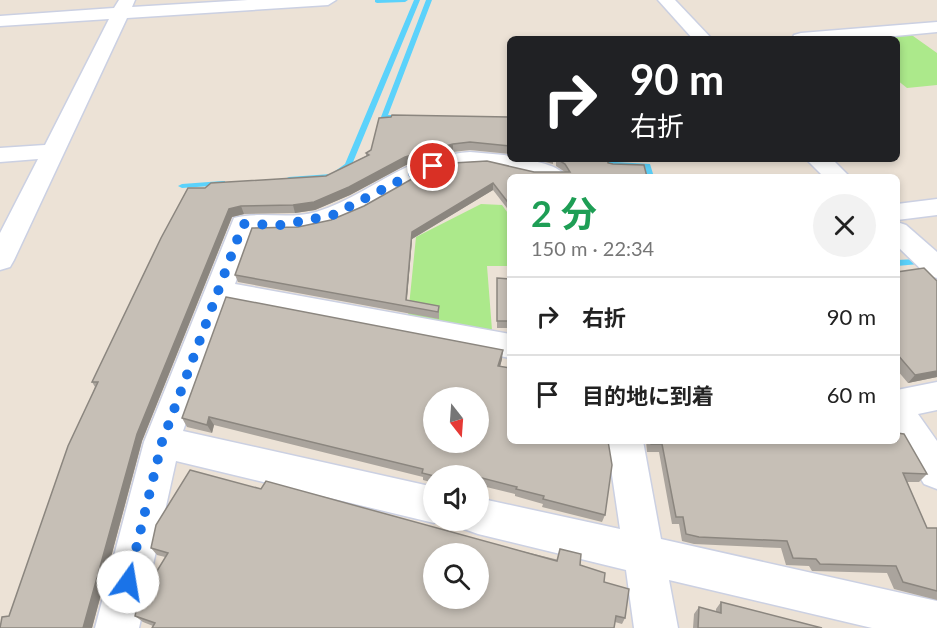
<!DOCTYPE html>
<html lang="ja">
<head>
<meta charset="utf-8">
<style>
	:root { --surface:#fff; --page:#f2f2f2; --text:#222; --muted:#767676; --line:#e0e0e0 }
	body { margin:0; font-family:Lato,"Noto Sans JP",sans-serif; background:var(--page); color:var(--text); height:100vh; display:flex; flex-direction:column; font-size:22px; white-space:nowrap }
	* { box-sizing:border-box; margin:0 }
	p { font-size:20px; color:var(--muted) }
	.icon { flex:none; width:33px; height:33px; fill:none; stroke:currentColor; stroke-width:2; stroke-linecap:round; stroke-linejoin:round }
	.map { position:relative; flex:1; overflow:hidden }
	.details { position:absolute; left:507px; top:174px; width:393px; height:270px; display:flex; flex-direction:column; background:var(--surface); border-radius:9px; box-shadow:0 3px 9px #0003 }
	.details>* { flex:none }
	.hud { position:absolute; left:507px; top:36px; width:393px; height:126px; border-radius:9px; box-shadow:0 3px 9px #0003; background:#202124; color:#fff; overflow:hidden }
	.needle { width:39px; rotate:163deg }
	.fabs { position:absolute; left:423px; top:387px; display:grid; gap:12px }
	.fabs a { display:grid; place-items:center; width:66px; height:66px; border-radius:50%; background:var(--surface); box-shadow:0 3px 9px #0003; font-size:30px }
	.pin { position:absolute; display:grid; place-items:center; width:51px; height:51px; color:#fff; margin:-26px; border:3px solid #fff; border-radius:50%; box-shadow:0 2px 6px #0007 }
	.me { position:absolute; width:66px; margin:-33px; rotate:13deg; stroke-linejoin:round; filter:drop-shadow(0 0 4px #0008) }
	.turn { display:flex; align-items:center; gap:21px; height:126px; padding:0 24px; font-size:27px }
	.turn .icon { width:78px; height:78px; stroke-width:2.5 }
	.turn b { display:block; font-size:42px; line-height:51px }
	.round { display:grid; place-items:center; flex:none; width:63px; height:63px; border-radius:32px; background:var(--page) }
	.overview { display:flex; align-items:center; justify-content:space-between; height:102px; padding:0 24px }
	h1 { font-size:36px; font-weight:700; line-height:45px; color:#1e9e55 }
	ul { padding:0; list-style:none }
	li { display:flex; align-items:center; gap:18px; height:78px; padding:0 24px; border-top:2px solid var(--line) }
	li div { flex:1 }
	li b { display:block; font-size:22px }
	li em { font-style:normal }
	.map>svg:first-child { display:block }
	.green { fill:#ace98b }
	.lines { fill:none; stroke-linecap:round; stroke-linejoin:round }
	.stream { fill:#5bd2fb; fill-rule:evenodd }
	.minor-casing { stroke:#cbd0e2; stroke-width:3 }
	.minor { fill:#fff; fill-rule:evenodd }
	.wall { fill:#aaa49d }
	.shaded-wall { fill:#8b867f }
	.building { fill:#c6bfb6; stroke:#8b867f; stroke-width:1.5; fill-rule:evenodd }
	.route { stroke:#1a73e8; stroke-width:10; stroke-dasharray:0 18 }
</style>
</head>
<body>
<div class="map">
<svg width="937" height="628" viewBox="0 0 937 628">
	<rect width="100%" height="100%" fill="#ece2d6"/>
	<g class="green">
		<polygon points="906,31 937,53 937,85 907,88 897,80 897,39 845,39"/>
		<polygon points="481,204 502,205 510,216 510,266 487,266 492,330 408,316 416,237"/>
	</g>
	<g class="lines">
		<g class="stream">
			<polygon points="375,0 408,0 405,2 377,3 375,2"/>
			<polygon points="414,0 420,0 351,167 333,178 286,181 285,179 289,177 331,174 345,164"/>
			<polygon points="426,0 432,0 388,115 400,115 403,117 400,119 382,118 381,117"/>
			<polygon points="598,161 650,164 654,177 646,177 644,168 601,165 597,163"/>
			<polygon points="222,181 225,181 225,185 182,188 178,186 182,184"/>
			<polygon points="916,259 920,262 919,264 897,266 897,260"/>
		</g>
		<defs>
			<g id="minor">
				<polygon points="119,0 135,0 132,7 248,0 336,0 328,5 127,18 14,260 10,267 0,270 0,233 38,159 0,162 0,148 45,145 109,19 0,26 0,16 114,8"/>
				<polygon points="658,0 675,0 712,39 693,39"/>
				<polygon points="937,22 937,32 863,39 792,39 794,35 801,33"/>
				<path d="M470,152L504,155L510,156V159C526,159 557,163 567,177H533L487,166L453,168L426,176L364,211L332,225L300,232L253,233L235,284L510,334V358L228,303L183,431L434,487V520H440L434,523L176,461L139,628H95L144,442L234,218C260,211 289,220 316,212C349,202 377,181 407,167C427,158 448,154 470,152Z"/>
				<polygon points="806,159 832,159 850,177 824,177"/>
				<polygon points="937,199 937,215 897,220 897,204"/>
				<polygon points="897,222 906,225 937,252 937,278 927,275 897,246"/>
				<polygon points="937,382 937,410 918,414 937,441 937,489 924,484 897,440 897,390"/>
				<polygon points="607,441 643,441 661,539 937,601 937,628 872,628 669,580 678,628 634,628 626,570 478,534 464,529 461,520 478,520 478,498 620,529"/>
			</g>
		</defs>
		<use href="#minor" class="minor-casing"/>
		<use href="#minor" class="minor"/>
	</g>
	<g class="wall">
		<polygon points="510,117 510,154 470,150 453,152 406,165 350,195 315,210 295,213 244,214 232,217 142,441 92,628 0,628 9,616 95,387 92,382 205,188 326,176 366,156 366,153"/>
		<polygon points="534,159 553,159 553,164"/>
		<polygon points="556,159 608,159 608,163 613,164 644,165 647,177 510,177 510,212 493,190 412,239 407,300 439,306 439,319 238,282 235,275 252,228 298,227 331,220 364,206 426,171 453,163 487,161 534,172 565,172 556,166"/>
		<polygon points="897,272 937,281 937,377 908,383 897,370"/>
		<polygon points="497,278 510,279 510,328 497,328"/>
		<polygon points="502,359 500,366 605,515 602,522 542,507 543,504 515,496 515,494 478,485 478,476 434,476 434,483 423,480 423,477 214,425 212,433 187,427 182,418"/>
		<polygon points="646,441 897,441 927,474 919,482 907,482 927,528 937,528 937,600 894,589 887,573 812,571 809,566 786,565 781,548 694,544 682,541 679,524 672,524 659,452 647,452"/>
		<polygon points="261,489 580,565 604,582 625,618 622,624 615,622 153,626 143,622 135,616 165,557 157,555 151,548"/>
		<polygon points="721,602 822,628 693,628 694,614 699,607 716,612 716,609"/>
	</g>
	<g class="shaded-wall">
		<polygon points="453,144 453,152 406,165 350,195 315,210 295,213 293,205 405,157"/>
		<polygon points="493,183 493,190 412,239 406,307 406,300 412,232"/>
		<polygon points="241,206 244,214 232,217 142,441 92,628 83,628 137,434 229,209"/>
		<polygon points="503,350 502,359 498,375 498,366"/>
		<polygon points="937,371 937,377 908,383 915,375"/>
		<polygon points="209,417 214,425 212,433 207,425"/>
	</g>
	<g class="building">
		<polygon points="392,115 510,117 510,146 470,142 453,144 405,157 349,187 314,202 293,205 241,206 229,209 137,434 83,628 0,628 2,617 9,616 68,446 98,382 92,382 161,238 188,188 205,188 211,183 326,176 369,155 366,153 371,150 379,118 391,117"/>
		<polygon points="557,159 608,159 608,163 613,164 644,165 647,177 510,177 510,205 493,183 412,232 406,300 439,306 438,312 235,275 252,228 298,227 331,220 364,206 426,171 453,163 487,161 534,172 570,172 565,164"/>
		<polygon points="924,268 937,281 937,371 915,375 897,354 897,272"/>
		<polygon points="497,278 510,279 510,321 497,321"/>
		<path d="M226,297L503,350L498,366L510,368V441H608L612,465L605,515L543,499L544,496L516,489L517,487L478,477V476H474L455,471L453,476L448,474L447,476H434L422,473L423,469L209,417L207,425L182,418ZM434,398H478V442H434Z"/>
		<polygon points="897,433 904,434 927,474 903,473 927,528 937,528 937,591 903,582 896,566 820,564 816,559 793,558 787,541 699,537 686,534 683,517 676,517 662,444 651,444 650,441 897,441"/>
		<path d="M190,470L261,489L266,481L557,561L560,549L581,554L580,565L605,573L604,582L629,589L625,618L616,616L614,628H152L155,623L135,616L138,602L168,553L151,548L156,525ZM434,554H478V598H434Z"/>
		<polygon points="721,602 822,628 698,628 699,607 721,613"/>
	</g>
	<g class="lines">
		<polyline class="route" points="128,582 162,442 243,224 282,225 333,215 420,170 433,166"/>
	</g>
</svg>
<div class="fabs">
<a><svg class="needle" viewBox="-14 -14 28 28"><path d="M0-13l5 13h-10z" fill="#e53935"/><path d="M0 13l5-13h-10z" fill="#767676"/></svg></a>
<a><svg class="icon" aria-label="sound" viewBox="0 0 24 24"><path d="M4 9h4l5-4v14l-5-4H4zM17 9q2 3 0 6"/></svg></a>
<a><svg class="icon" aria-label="search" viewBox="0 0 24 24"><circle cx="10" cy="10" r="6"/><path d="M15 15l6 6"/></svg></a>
</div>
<div class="pin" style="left:433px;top:166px;background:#d93025"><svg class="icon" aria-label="arrive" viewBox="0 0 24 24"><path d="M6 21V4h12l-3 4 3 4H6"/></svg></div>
<svg class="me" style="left:128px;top:582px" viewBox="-20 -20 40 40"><circle r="19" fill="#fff"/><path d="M0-13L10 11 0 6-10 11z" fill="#1a73e8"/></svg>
<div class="hud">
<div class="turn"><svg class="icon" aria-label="right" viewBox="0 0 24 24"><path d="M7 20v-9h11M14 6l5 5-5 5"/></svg><div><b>90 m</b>右折</div></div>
</div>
<section class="details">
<div class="overview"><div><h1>2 分</h1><p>150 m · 22:34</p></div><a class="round"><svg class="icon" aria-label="close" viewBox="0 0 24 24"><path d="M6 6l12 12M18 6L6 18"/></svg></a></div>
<ul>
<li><svg class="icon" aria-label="right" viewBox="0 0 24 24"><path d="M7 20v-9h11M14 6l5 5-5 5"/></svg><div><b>右折</b></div><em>90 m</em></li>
<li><svg class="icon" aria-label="arrive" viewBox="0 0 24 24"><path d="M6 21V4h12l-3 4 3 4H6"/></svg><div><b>目的地に到着</b></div><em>60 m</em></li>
</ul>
</section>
</div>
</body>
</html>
